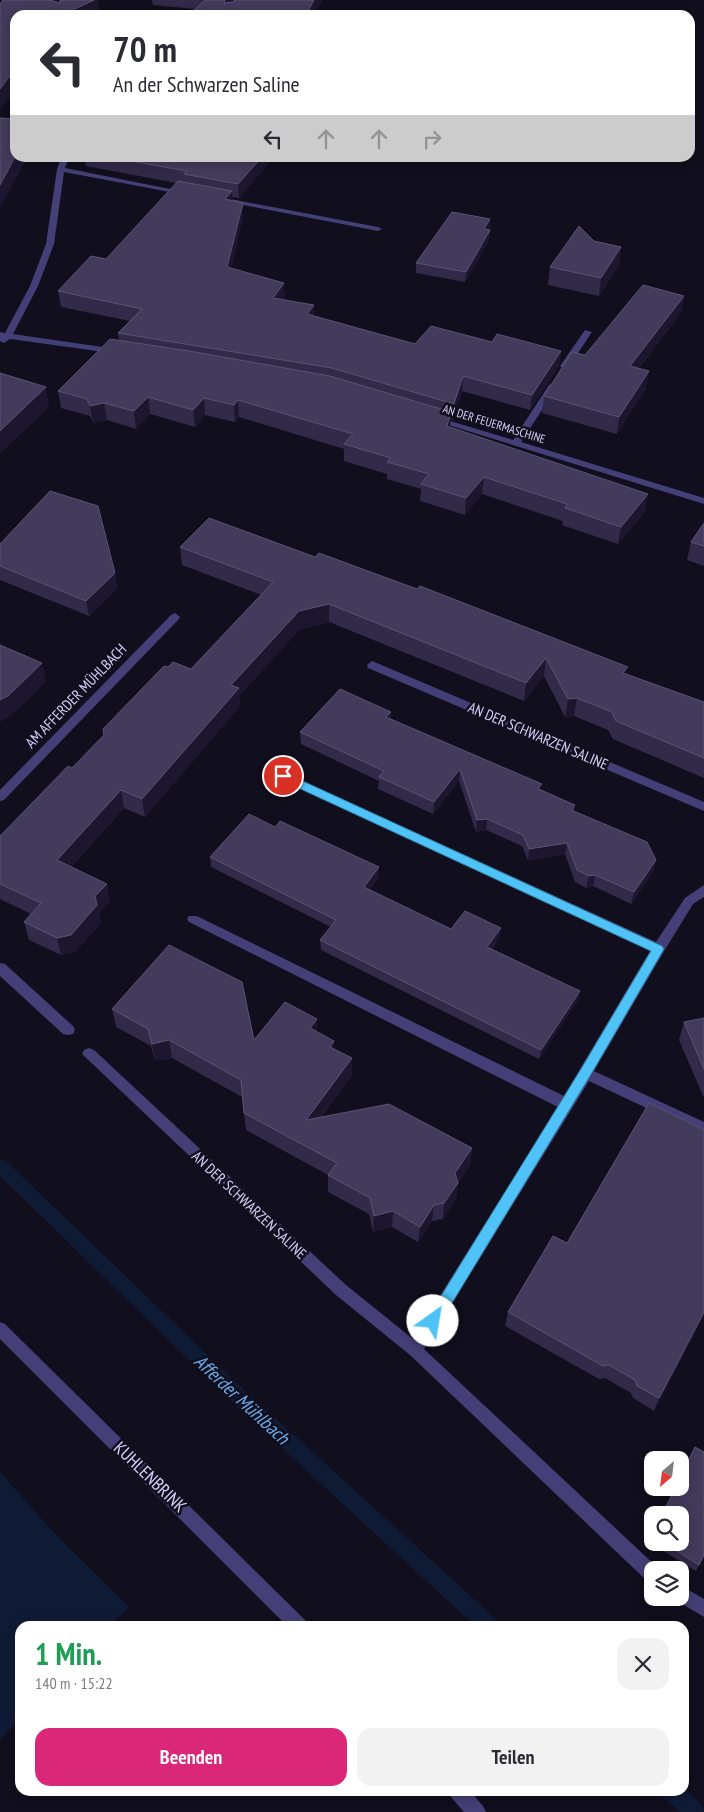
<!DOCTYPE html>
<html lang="de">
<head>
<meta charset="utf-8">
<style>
	:root { --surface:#fff; --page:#f2f2f3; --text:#2b2b33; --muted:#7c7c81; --accent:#db2777 }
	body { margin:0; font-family:"PT Sans Narrow",sans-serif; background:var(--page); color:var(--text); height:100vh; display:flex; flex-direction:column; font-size:19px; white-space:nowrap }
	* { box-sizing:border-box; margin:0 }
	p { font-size:16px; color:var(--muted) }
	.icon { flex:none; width:28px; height:28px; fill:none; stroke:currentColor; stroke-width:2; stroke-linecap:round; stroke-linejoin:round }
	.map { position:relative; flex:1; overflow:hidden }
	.details { position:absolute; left:15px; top:1621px; width:674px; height:175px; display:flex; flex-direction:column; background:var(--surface); border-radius:15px; box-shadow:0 2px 12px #0003 }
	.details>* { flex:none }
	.hud { position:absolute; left:10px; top:10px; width:685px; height:152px; border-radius:15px; box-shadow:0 2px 12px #0003; background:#fff; color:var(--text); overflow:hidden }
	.needle { width:32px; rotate:208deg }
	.tools { position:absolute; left:644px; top:1451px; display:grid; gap:10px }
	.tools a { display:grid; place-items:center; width:45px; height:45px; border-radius:10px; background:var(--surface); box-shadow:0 2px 12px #0003; font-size:25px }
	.pin { position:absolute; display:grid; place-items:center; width:42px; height:42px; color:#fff; margin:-21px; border:2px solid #fff; border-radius:50%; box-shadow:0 1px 5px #0007 }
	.me { position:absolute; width:55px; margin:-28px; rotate:32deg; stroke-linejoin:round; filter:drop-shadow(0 0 4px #0008) }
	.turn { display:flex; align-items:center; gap:18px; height:105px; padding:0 20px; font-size:22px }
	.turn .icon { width:65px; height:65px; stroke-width:2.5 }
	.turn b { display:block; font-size:35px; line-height:42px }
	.lanes { display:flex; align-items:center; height:48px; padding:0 20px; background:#0003; justify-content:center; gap:25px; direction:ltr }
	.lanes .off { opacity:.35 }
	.round { display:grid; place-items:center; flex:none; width:52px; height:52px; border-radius:15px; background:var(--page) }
	.head { display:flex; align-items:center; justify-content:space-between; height:85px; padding:0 20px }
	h1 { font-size:30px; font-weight:700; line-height:38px; color:#1e9e55 }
	.cta { display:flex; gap:10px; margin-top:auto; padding:10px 20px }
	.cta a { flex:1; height:58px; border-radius:15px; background:var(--accent); color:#fff; font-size:20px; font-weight:700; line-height:58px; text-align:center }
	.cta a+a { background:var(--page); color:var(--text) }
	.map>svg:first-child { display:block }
	.water { fill:#0f1b35 }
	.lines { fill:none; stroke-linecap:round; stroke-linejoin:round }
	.stream { fill:#0f1b35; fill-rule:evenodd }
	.minor { fill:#443f76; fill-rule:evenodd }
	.wall { fill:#312a48 }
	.shaded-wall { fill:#1c172f }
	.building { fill:#423b5b; stroke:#5a5374 }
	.route { fill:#4fc3f7; stroke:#337fa1 }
	.labels { text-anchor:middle; stroke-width:5; stroke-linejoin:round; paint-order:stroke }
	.far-street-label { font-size:12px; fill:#d7d0f9; stroke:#110e1d }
	.street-label { font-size:15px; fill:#d7d0f9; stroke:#110e1d }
	.near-street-label { font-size:18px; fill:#d7d0f9; stroke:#110e1d }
	.near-water-label { font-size:19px; font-style:italic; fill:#6cabec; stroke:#110e1d }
</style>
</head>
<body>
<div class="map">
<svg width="704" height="1812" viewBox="0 0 704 1812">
	<rect width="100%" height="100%" fill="#110e1d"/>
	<polygon class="water" points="0,1472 57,1536 129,1607 110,1626 20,1626 20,1719 0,1740"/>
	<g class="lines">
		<g class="stream">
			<polygon points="0,1159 6,1161 241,1387 496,1619 498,1626 475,1626 229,1399 0,1176"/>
			<polygon points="684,1789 702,1805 704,1812 680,1812 664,1798 661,1791 684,1791"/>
		</g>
		<g class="minor">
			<polygon points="61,158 69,158 65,168 190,193 186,195 64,172 54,244 38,286 13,334 116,349 119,350 119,354 10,339 4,343 0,341 0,332 5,333 30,286 46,244 57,169"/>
			<polygon points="225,198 378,227 382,229 378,231 228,202 224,200"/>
			<polygon points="585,330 592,332 568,368 562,368 560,366"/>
			<polygon points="552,384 557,387 521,442 704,498 704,504 429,419 431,417 437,417 513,440 549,385"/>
			<polygon points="175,613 180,617 179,619 4,800 0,801 0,790 171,615"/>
			<polygon points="372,661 704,802 704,811 368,668 367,665"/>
			<polygon points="283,772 656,942 685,898 704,885 704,897 693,904 663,953 594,1071 704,1122 704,1135 589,1081 424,1349 658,1568 659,1570 652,1570 652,1582 646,1580 410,1355 336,1295 82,1054 84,1050 89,1048 94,1050 346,1285 413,1339 558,1107 189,922 187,919 189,916 197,916 564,1096 650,951 279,779 277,776"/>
			<polygon points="0,963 5,964 73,1026 75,1030 73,1034 68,1035 63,1034 0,976"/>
			<polygon points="0,1322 5,1324 305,1620 307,1626 287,1626 0,1339"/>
			<polygon points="680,1585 704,1599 704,1617 674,1599 673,1598 680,1598"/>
			<polygon points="448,1791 470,1791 483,1806 486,1812 464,1812 451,1797"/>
		</g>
	</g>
	<g class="wall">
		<polygon points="152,0 232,0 231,3 233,2 234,0 322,0 314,15 189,15 195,9 153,5"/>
		<polygon points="84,158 273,158 239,198 232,197 233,201 243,203 243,217 231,268 285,298 284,300 314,316 415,344 492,342 561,351 559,366 530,410 462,391 453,420 450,419 450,427 645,512 618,544 562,525 563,521 482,494 465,515 420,501 421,489 387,479 387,474 344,461 344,449 239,417 235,422 205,415 195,427 150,414 136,429 107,420 93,423 90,416 61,408 58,391 119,341 118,333 130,321 61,307 58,291 106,259 176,183 86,166"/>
		<polygon points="490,229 489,240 465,282 416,273 416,263"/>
		<polygon points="594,241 621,247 619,265 599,296 548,285 550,267"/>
		<polygon points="684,296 681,313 639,368 646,388 617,434 542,413 544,396 585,355"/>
		<polygon points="704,523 704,566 687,560 691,542"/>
		<polygon points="0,544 115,573 117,588 89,616 0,580"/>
		<polygon points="180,547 626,674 704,702 704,778 613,739 608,730 574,716 565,717 544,676 524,701 329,622 300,629 239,696 240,706 145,817 124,808 71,867 110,901 99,913 101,923 75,952 61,955 29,940 24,922 31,914 0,899 0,836 72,768 168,667 191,669 261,595 182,565"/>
		<polygon points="391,712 391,719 575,805 574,811 656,860 653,872 631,904 593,886 586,888 575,882 565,854 528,861 522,846 486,830 476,832 459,781 433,814 378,789 379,781 301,744 300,732"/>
		<polygon points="275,827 379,867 379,877 369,890 451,929 499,938 492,949 578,1000 539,1059 321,950 320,940 331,927 211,867 210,857"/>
		<polygon points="112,1009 254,1040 317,1019 317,1032 334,1049 352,1075 321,1117 472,1148 470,1165 458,1183 456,1199 443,1219 432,1221 418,1242 392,1227 373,1232 369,1214 328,1192 328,1175 246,1130 242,1097 172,1058 155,1061 151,1046 116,1027"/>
		<polygon points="704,1018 704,1098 679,1040 684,1022"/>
		<polygon points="704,1130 704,1315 654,1411 633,1398 631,1393 605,1378 599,1379 505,1326 508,1312 567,1243"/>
		<polygon points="652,1534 652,1542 680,1542 704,1555 696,1571 649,1542"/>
	</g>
	<g class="shaded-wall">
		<polygon points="94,0 99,0 98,15 62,15"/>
		<polygon points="225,0 232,0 225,15 224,3"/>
		<polygon points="314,0 322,0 314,15 306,15"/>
		<polygon points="15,69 15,90 0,110 0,89"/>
		<polygon points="15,158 27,158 0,208 0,185"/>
		<polygon points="261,158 273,158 239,198 238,184"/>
		<polygon points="232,191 233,206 225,199"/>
		<polygon points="243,203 243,217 228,282 227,267"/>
		<polygon points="490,219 490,229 484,239 484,229"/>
		<polygon points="490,230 489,240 465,282 466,272"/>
		<polygon points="621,247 619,265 599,296 601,278"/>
		<polygon points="284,283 285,298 274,313 273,298"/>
		<polygon points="684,296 681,313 627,383 630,366"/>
		<polygon points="314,305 314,320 307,314"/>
		<polygon points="561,351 559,366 530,410 532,395"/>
		<polygon points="649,371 646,388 617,434 619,417"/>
		<polygon points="463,376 462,391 453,420 454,404"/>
		<polygon points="46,387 49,407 0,454 0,431"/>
		<polygon points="148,397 150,414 136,429 134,411"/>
		<polygon points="204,398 205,415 195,427 193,410"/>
		<polygon points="238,400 239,417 235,422 234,405"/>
		<polygon points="104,403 107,420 93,423 90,406"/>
		<polygon points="451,412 450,429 447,426"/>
		<polygon points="484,477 482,494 465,515 466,498"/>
		<polygon points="648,494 645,512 618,544 621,527"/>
		<polygon points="115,573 117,588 89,616 86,601"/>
		<polygon points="329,604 329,622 300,629 239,696 240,706 145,817 142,799 231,685 299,611"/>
		<polygon points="546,658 544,676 524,701 526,683"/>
		<polygon points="42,663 46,682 12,715 0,722 0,700"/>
		<polygon points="577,698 574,716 565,717 568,699"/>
		<polygon points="391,712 391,724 386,717"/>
		<polygon points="460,769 459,781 433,814 434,802"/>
		<polygon points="121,790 124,808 61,878 57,860"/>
		<polygon points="487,819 486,830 476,832 477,820"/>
		<polygon points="567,843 565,854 528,861 529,849"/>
		<polygon points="656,860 653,872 631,904 634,892"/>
		<polygon points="379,867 379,877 364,897 364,887"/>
		<polygon points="595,875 593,886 586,888 589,876"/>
		<polygon points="107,884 110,901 99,913 101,923 75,952 61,955 57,938"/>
		<polygon points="501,928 499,938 486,956 487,947"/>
		<polygon points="580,991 578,1000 539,1059 541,1050"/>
		<polygon points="317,1019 317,1037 310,1028"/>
		<polygon points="169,1040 172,1058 155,1061 152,1044"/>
		<polygon points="334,1041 334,1058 330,1047"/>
		<polygon points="352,1058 352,1075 306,1136 306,1120"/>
		<polygon points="472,1148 470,1165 453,1189 455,1173"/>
		<polygon points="458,1183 456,1199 443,1219 444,1203"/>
		<polygon points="434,1205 432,1221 418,1242 420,1227"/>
		<polygon points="393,1211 392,1227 373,1232 374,1216"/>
		<polygon points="704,1312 704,1315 654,1411 659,1398"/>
	</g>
	<g class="building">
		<polygon points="3,0 50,0 60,3 60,0 94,0 62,15 58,15 59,11 56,15 15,15 15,69 0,89 0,4"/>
		<polygon points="205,0 225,0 224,3 233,2 234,0 314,0 306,15 189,15"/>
		<polygon points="0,118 15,119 15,157 0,185"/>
		<polygon points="114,158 261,158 238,184 184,174 187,171"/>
		<polygon points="178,181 232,191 225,199 243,203 227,267 284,283 273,298 314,305 307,314 415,344 431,326 492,342 497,334 561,351 532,395 463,376 454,404 332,368 118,333 142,309 58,291 91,256 106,259"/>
		<polygon points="452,212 490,219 484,229 490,230 466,272 416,263"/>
		<polygon points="579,226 594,241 621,247 601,278 550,267"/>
		<polygon points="643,285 684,296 630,366 649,371 619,417 544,396 572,352 585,355"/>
		<polygon points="110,339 189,351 330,376 451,412 447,426 648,494 621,527 565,508 567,504 484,477 466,498 421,484 429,474 387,462 391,458 344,444 353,434 238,400 234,405 204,398 193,410 148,397 134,411 104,403 90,406 87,399 58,391"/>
		<polygon points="0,373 46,387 0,431"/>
		<polygon points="50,491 98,506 115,573 86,601 0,566 0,544"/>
		<polygon points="209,518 315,557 319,553 417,589 420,586 628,667 623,673 704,702 704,758 616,721 612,712 577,698 568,699 546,658 526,683 329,604 299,611 231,685 239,688 142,799 121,790 57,860 107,884 95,896 97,905 71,935 57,938 24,922 41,903 0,884 0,836 68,766 72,768 104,735 103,729 164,666 168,667 173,662 191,669 273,582 180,547"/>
		<polygon points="704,523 704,546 691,542"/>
		<polygon points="0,645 42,663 8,696 0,700"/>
		<polygon points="340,689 391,712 386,717 542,784 538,789 575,805 571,810 647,842 656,860 634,892 595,875 589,876 577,870 567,843 529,849 523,835 487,819 477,820 460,769 434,802 379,777 384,771 300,732"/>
		<polygon points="249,814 275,827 280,821 379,867 364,887 451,929 465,911 501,928 487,947 580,991 541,1050 320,940 336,920 210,857"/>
		<polygon points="169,945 242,982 254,1040 285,1002 317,1019 310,1028 334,1041 330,1047 352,1058 306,1120 389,1104 472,1148 455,1173 458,1183 444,1203 434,1205 420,1227 393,1211 374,1216 370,1198 328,1175 337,1163 244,1113 241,1080 169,1040 152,1044 148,1029 112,1009"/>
		<polygon points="704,1018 704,1069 684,1022"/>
		<polygon points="649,1103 704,1130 704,1312 659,1398 637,1386 635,1380 609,1365 603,1366 508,1312 553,1236 567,1243"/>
		<polygon points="695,1447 704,1452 704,1555 699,1565 663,1542 680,1542 680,1515 662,1515 675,1488 680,1488 680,1477"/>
	</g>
	<polygon class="route" points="283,772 662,946 664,949 590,1076 438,1326 433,1328 428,1326 426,1321 428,1317 581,1069 651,951 279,779 279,773"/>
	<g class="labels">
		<g class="far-street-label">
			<text transform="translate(494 424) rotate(17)" y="4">AN DER FEUERMASCHINE</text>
		</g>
		<g class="street-label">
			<text transform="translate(76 696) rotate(-46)" y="5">AM AFFERDER MÜHLBACH</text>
			<text transform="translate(538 736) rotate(23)" y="5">AN DER SCHWARZEN SALINE</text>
			<text transform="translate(249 1205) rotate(43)" y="5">AN DER SCHWARZEN SALINE</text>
		</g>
		<g class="near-street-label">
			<text transform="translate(150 1477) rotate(44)" y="6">KUHLENBRINK</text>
		</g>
		<g class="near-water-label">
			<text transform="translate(242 1399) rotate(43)" y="7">Afferder Mühlbach</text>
		</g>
	</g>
</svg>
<div class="tools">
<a><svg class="needle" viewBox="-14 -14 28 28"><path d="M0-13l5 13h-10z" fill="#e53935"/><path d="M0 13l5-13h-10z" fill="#7c7c81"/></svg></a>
<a><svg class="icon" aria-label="search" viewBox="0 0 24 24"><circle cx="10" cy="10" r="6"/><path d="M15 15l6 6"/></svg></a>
<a><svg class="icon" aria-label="layers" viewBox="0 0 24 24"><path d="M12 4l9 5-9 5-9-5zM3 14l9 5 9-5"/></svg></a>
</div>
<div class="pin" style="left:283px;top:776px;background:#d93025"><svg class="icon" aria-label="arrive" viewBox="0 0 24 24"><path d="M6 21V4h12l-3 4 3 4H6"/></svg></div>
<svg class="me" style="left:433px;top:1321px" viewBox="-20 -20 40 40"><circle r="19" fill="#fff"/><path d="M0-13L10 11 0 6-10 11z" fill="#4fc3f7"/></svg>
<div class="hud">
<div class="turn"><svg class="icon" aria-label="left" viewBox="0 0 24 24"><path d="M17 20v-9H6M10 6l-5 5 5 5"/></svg><div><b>70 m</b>An der Schwarzen Saline</div></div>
<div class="lanes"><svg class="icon" aria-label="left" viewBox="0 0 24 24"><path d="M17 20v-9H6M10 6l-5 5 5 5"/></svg><svg class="icon off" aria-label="ahead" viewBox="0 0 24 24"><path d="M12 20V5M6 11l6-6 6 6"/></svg><svg class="icon off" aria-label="ahead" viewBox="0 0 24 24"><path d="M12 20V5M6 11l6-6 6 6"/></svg><svg class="icon off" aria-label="right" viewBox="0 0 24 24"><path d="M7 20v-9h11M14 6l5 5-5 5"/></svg></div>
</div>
<section class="details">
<div class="head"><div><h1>1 Min.</h1><p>140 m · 15:22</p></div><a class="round"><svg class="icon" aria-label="close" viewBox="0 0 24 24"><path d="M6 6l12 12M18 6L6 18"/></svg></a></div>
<div class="cta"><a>Beenden</a><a>Teilen</a></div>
</section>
</div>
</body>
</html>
